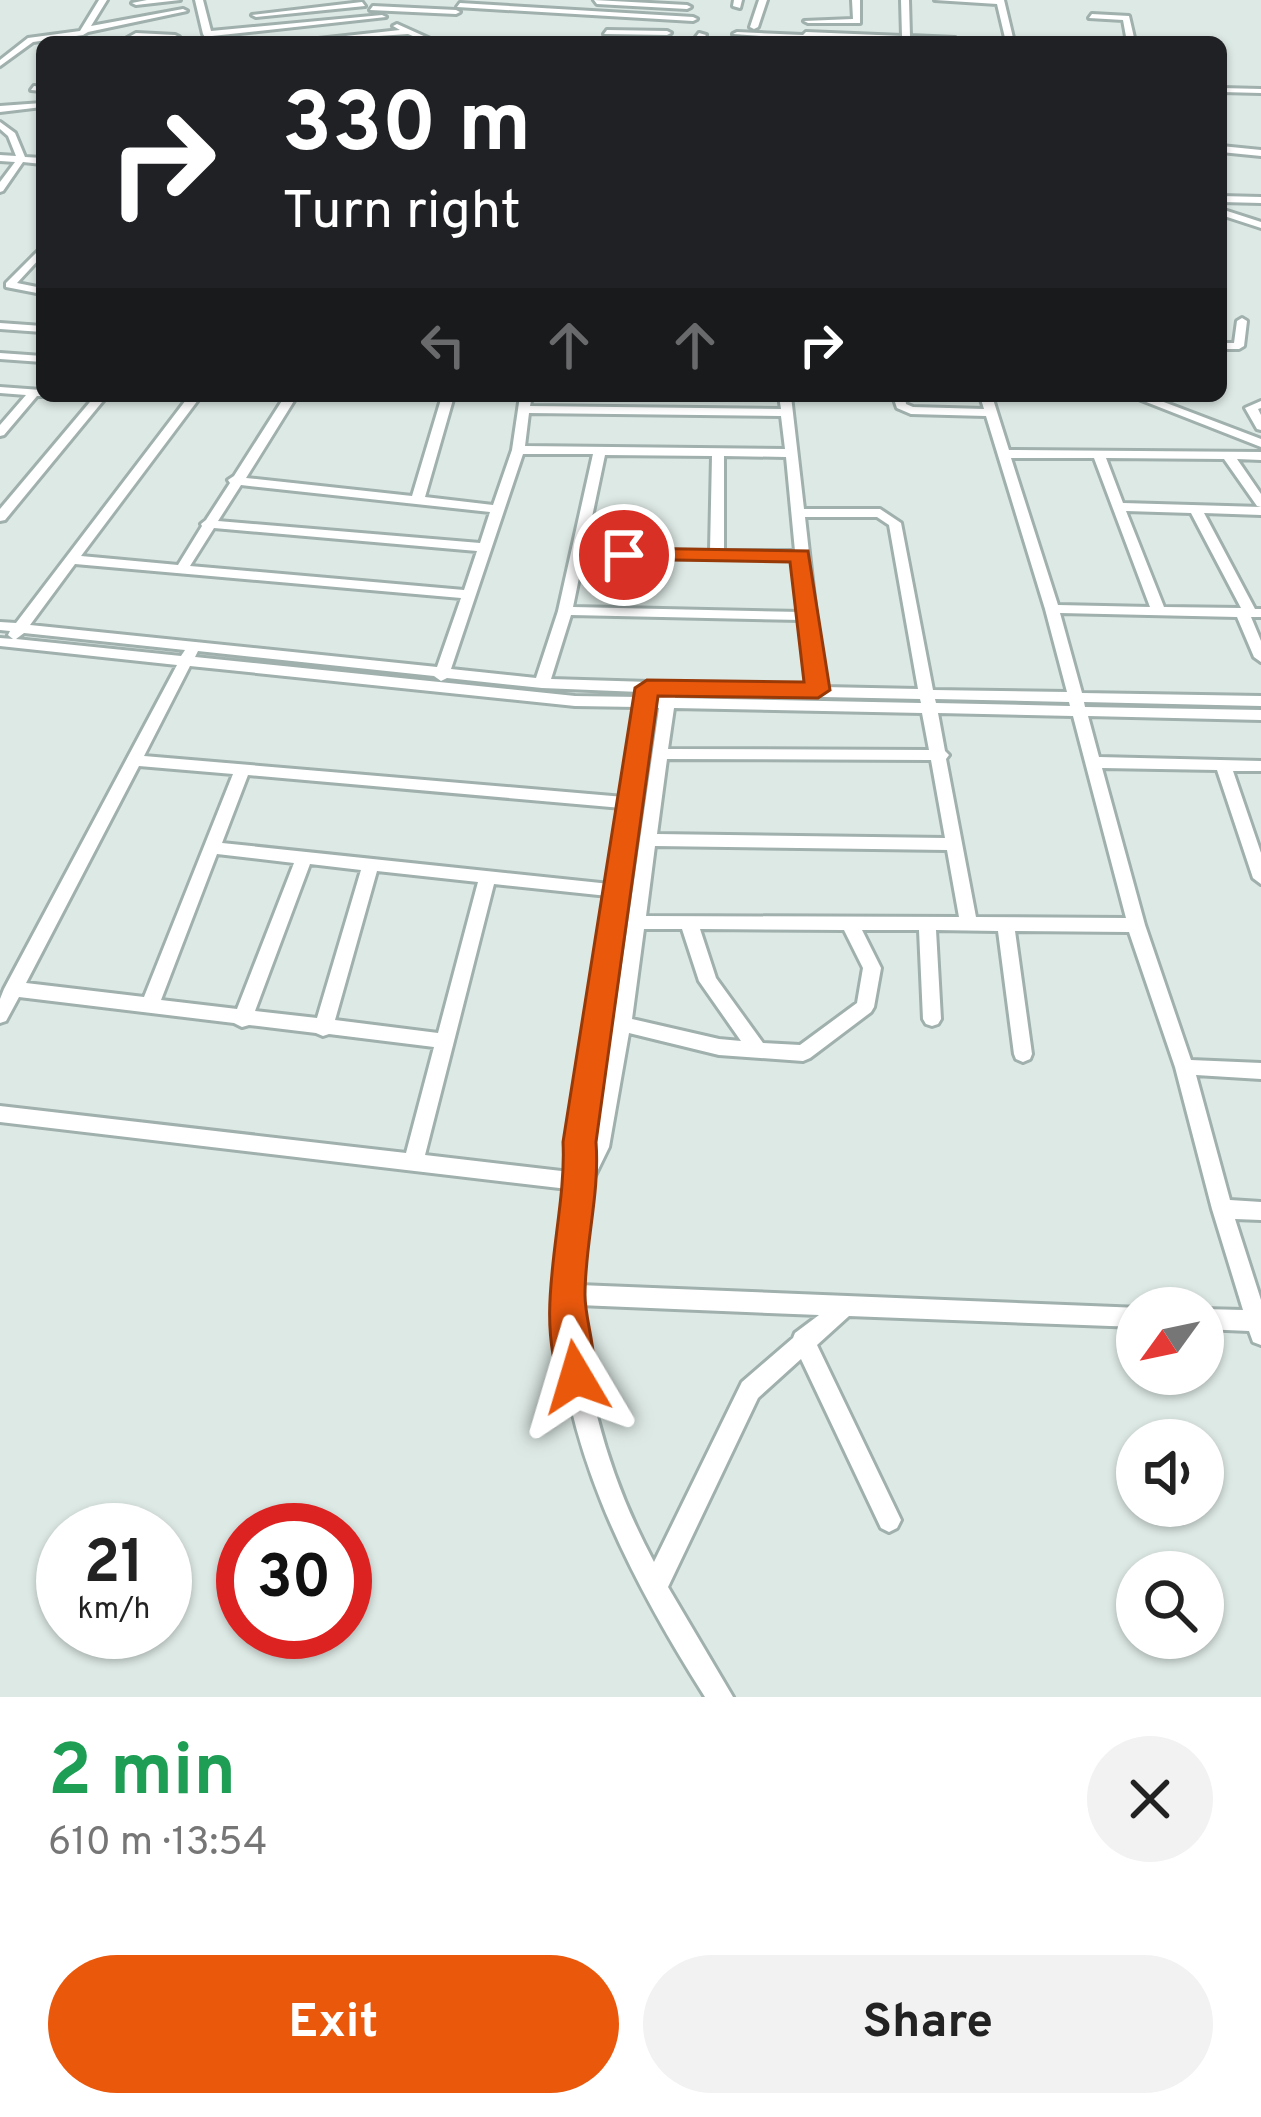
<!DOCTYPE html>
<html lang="en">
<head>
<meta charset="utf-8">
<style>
	:root { --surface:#fff; --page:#f2f2f2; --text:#222; --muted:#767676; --accent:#ea580c }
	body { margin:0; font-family:Overpass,sans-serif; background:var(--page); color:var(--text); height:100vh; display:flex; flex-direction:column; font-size:45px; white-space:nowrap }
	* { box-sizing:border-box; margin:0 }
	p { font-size:39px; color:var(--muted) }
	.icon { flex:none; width:66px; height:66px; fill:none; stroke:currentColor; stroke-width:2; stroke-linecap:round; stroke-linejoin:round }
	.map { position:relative; height:1697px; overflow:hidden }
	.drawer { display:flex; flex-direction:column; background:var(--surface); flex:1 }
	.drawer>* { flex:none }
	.guide { position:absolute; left:36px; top:36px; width:1191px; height:366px; border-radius:18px; box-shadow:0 3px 9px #0004; background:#202124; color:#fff; overflow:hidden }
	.needle { width:78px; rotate:237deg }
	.controls { position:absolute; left:1116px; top:1287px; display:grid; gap:24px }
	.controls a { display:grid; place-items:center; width:108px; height:108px; border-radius:50%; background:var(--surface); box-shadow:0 3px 9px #0004; font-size:60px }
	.speed { position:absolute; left:36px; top:1503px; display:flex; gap:24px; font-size:60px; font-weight:700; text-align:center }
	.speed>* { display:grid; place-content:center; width:156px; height:156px; border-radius:50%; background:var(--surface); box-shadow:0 3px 9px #0004; line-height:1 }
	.speed small { font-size:30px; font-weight:400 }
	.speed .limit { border:18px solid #d22; background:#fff; color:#111 }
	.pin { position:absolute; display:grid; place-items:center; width:102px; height:102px; color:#fff; margin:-51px; border:6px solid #fff; border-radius:50%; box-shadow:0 3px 12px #0007 }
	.me { position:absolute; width:132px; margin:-66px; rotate:353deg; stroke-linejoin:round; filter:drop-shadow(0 0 9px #0008) }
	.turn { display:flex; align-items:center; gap:42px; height:252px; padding:0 48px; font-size:54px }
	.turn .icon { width:156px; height:156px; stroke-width:2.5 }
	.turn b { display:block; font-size:84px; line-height:102px }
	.lanes { display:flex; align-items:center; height:114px; padding:0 48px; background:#0003; justify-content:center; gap:60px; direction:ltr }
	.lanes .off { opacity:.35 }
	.round { display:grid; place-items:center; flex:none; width:126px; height:126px; border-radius:63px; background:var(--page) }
	.overview { display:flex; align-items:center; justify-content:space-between; height:204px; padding:0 48px }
	h1 { font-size:72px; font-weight:700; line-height:90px; color:#1e9e55 }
	.cta { display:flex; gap:24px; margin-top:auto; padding:24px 48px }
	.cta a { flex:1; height:138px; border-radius:72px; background:var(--accent); color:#fff; font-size:48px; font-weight:700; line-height:138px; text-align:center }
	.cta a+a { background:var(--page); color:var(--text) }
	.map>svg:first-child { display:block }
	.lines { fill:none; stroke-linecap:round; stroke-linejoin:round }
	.street-casing { stroke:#a0b0ad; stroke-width:6 }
	.street { fill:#fff; fill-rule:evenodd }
	.route { fill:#ea580c; stroke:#983908; stroke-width:3 }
</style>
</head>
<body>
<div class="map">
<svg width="1261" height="1697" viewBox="0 0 1261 1697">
	<rect width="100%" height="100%" fill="#dde9e5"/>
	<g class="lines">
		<defs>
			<g id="street">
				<polygon points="99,0 107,0 91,26 183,9 187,11 88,32 83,35 33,42 0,66 0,60 28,38 80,31"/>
				<polygon points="147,0 180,0 136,5 132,3"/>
				<polygon points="195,0 203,0 211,31 382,15 386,17 212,36 213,40 208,42 203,34"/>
				<polygon points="594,0 687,5 691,7 687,9 597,4"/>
				<polygon points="734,0 742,0 740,8 733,6"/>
				<polygon points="759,0 767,0 758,27 754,29 750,27"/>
				<polygon points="852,0 860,0 860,23 808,23 804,21 853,19"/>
				<polygon points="901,0 909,0 910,36 955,38 958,42 808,36 805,39 733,34 737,32 803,35 806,32 902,36"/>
				<polygon points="935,0 1004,0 1014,42 1006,42 997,4"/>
				<polygon points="362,2 365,6 256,17 252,15"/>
				<polygon points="460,3 693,17 697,19 693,21 457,7"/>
				<polygon points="373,6 456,10 460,12 456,14 370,10"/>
				<polygon points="1092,14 1129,16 1135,42 1127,42 1123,20 1089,18"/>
				<polygon points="397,24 437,42 427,42 408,34 291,42 400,30 393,26"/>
				<polygon points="607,30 667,31 671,33 667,35 604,34"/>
				<polygon points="136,33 175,35 179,37 175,39 137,37 129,42 120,42"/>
				<polygon points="699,33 706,35 700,42 692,42"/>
				<polygon points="34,86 42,87 42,91 31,90"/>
				<polygon points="1221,88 1261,89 1261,93 1221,92"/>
				<polygon points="42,103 42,107 0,112 0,106"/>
				<polygon points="0,122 15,133 25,157 42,158 42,164 23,162 3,191 0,192 0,182 15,162 0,161 0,155 16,156 8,136 0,129"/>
				<polygon points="1221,146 1261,150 1261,156 1221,152"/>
				<polygon points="1221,196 1261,197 1261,203 1221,202"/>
				<polygon points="1221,209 1261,222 1261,228 1221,215"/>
				<polygon points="42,247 42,256 17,283 42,288 42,294 6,287 6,283"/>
				<polygon points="1242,318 1247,321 1244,346 1239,349 1221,349 1221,343 1234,343 1237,321"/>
				<polygon points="0,323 42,326 42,332 0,329"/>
				<polygon points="0,353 42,356 42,362 0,359"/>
				<polygon points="0,387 41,390 43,396 37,396 4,435 0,436 0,425 26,395 0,393"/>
				<polygon points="95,396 107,396 5,520 0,521 0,509"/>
				<path d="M189,396H201L81,556L178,565L202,526L201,524L206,520L230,483L228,480L234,476L285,396H297L246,478L412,496L442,396H454L425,497L493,505L512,450L520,396H532L530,406L781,409L779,396H791L804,509H880L901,523L933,690L1067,692L1045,609L986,416L911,414L897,408L893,396H905L906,404L913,407L984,409L980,396H992L1009,450L1261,452V460L1237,459L1261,494V507L1257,506L1224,459L1106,458L1123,503L1261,507V515L1204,513L1255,609H1261V617H1251L1261,641V662L1254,657L1237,617L1060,613L1082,693L1261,696V706L1084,702L1085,707L1261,710V720L1088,716L1099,757L1261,761V771H1233L1261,853V884L1253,878L1217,770L1102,768L1145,925L1191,1060L1261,1063V1079L1196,1075L1230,1200L1261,1202V1220L1235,1219L1261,1300V1345L1253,1342L1249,1331L1203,1329V1309L1243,1310L1212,1209L1175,1067L1129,932L1015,931L1032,1054L1030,1059L1023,1062L1016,1059L1014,1054L998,931L936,930L941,1019L938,1024L932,1026L926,1024L923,1019L919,930H862L881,968L874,1007L871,1012L810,1058L803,1061L719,1055L629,1033L609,1147L589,1188L579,1285L1140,1308H1137V1327L849,1316L817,1345L901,1520L897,1528L889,1532L881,1528L801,1359L758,1398L668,1587L733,1697H705C629,1577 560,1444 557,1299C557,1262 565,1226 568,1189L0,1122V1106L406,1153L434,1047L329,1034L323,1036L316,1033L249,1025L242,1027L234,1023L19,997L6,1021L0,1023V999L4,989L177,665L0,646V638L13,639L8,635L10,631L0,630V622L16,623ZM529,413L781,416L785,449L525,446ZM523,454H593L558,611L536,678L451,669ZM605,455L712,456L710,551L585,550ZM724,456L786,457L795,551H724ZM1011,458H1094L1150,607L1058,605ZM241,485L490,512L480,543L218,521ZM1126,511L1191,513L1241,608L1164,607ZM805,517H877L889,525L918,689L824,687ZM214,528L477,551L464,590L190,566ZM583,558L796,559L802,612L573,607ZM75,564L461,598L437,667L30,625ZM571,615L802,620L809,687L551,679ZM24,633L185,650L181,656L16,639ZM198,651L434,676L441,681L447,678L542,688L640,692L639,697L575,696L195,657ZM190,666L575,706L637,707L624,797L144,756ZM675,694L920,699L921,703L675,698ZM935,699L1069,702L1070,706L936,703ZM652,707L659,708L617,999L590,1143ZM674,708L922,713L929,750L668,749ZM938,713L1073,716L1126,918L976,917L946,759L949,755L945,751ZM667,759L931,760L945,838L657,834ZM139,766L233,774L144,997L26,983ZM248,775L622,808L610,884L222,843ZM655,846L947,850L959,917L646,916ZM217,854L294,863L237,1009L161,1000ZM310,864L361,870L317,1018L255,1011ZM377,871L478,882L438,1033L335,1020ZM494,884L608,896L570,1142V1172L425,1155ZM644,929H682L699,981L741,1041L719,1039L632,1019ZM700,929L844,930L863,968L857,1003L800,1045L763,1043L716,978ZM579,1305L819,1315L795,1333L793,1338L742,1382L654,1562C611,1482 586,1396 579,1305Z"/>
				<polygon points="1131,396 1148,396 1261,439 1261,447"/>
				<polygon points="1261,401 1261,408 1258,409 1261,415 1261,430 1257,429 1245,408"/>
			</g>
		</defs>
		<use href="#street" class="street-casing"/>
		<use href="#street" class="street"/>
	</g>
	<path class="route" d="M624,548L808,551L830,690L818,698L658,696L596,1142C600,1194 585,1243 585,1295C585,1325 602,1361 589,1389L576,1395L563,1389C531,1313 567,1221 563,1142L635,688L647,680L804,682L790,562L616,559V550Z"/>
</svg>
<div class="controls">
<a><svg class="needle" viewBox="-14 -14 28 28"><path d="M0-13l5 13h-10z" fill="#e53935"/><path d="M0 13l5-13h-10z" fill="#767676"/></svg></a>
<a><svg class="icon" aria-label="sound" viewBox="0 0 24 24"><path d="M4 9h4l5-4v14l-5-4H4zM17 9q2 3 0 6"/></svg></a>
<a><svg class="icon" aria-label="search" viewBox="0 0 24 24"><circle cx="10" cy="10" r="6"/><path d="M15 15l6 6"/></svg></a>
</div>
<div class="speed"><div>21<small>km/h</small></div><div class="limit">30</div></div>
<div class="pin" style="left:624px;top:555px;background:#d93025"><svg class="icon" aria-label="arrive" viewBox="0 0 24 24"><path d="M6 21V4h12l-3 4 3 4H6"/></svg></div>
<svg class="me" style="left:576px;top:1377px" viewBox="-20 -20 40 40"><path d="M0-17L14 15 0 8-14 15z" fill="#ea580c" stroke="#fff" stroke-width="4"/></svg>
<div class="guide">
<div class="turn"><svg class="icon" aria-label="right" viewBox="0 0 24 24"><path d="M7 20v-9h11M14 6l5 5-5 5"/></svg><div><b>330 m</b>Turn right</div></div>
<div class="lanes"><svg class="icon off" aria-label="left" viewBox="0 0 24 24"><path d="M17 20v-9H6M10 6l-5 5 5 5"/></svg><svg class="icon off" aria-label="ahead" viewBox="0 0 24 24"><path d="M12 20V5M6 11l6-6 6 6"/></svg><svg class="icon off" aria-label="ahead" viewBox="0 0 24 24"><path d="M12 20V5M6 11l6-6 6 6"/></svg><svg class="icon" aria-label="right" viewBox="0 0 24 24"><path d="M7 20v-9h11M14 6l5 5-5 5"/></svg></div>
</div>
</div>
<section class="drawer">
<div class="overview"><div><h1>2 min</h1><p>610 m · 13:54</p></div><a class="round"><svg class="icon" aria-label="close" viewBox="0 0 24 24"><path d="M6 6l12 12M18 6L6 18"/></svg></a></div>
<div class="cta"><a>Exit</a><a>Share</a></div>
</section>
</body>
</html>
